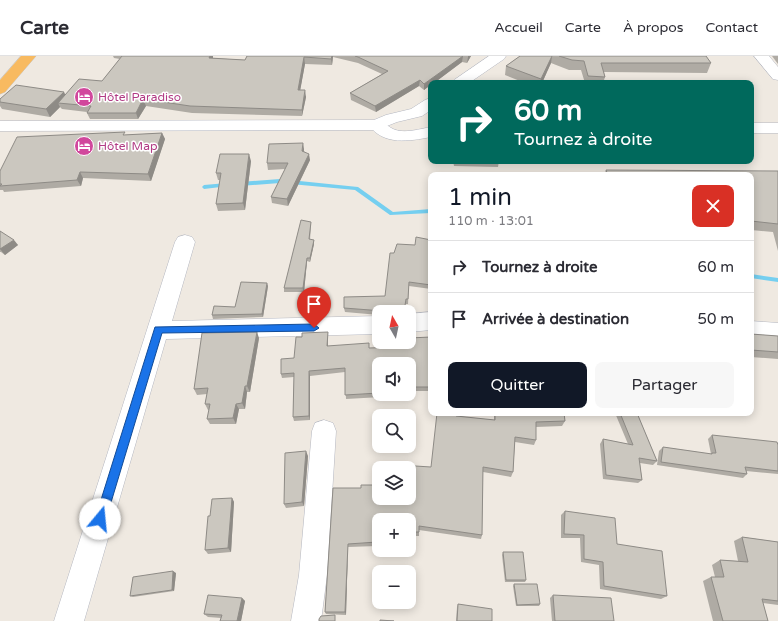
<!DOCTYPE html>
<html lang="fr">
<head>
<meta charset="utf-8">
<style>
	:root { --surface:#fff; --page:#f7f7f7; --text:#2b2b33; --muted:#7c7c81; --line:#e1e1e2; --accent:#111827 }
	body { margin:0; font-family:"Varela Round",sans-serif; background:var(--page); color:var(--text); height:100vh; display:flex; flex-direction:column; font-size:15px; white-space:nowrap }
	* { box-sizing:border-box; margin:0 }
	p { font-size:13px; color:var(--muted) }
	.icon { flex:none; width:22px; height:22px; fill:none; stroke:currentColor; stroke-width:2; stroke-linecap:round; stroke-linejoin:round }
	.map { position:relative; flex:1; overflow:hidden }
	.side { position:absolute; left:428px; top:116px; width:326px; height:244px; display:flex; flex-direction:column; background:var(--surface); border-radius:8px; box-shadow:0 2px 10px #0003 }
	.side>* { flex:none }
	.hud { position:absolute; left:428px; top:24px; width:326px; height:84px; border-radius:8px; box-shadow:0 2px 10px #0003; background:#00695c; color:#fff; overflow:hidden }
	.needle { width:26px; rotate:351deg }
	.buttons { position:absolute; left:372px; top:249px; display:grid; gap:8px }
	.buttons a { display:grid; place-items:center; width:44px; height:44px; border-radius:8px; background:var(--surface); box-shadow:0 2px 10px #0003; font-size:20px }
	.pin { position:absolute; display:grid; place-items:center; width:34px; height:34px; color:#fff; margin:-41px -17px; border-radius:50% 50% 50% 0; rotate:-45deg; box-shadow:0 0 4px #0007 }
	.pin .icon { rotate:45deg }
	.me { position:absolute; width:44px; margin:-22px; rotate:17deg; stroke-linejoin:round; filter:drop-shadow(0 0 3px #0008) }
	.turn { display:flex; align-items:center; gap:14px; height:84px; padding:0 20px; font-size:18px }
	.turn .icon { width:52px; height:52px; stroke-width:2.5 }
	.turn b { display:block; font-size:28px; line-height:34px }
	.round { display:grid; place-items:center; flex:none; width:42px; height:42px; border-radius:8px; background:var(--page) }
	.headline { display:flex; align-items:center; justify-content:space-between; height:68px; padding:0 20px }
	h1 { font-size:24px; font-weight:600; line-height:30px; color:var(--accent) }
	.primary-button { display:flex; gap:8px; margin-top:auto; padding:8px 20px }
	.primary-button a { flex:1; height:46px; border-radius:8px; background:var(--accent); color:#fff; font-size:16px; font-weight:600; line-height:46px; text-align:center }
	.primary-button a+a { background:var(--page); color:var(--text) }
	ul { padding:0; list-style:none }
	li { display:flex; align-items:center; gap:12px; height:52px; padding:0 20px; border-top:1px solid var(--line) }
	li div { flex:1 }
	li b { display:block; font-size:15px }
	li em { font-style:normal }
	header { display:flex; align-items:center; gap:24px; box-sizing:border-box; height:56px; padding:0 20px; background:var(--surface); border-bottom:1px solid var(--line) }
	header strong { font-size:19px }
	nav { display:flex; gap:22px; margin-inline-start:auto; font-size:14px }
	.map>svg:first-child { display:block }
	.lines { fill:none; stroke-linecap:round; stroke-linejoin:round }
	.stream { fill:#75cff0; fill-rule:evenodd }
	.minor-casing { stroke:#b4b7c1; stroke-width:1 }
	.tertiary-casing { stroke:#b4b7c1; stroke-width:1 }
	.trunk-casing { stroke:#c9c9c9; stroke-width:1 }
	.minor { fill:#fff; fill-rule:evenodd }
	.tertiary { fill:#fff; fill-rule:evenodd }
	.trunk { fill:#f8ba60; fill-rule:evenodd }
	.wall { fill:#afaba4 }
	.shaded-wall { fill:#8e8b86 }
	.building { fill:#cbc7bf; stroke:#8e8b86 }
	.route { fill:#1a73e8; stroke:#114b97 }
	.labels { text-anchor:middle; stroke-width:3; stroke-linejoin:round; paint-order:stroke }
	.far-hotel-label { font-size:12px; fill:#b23c85; stroke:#fff; text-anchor:start }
</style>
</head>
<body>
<header>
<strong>Carte</strong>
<nav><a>Accueil</a><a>Carte</a><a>À propos</a><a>Contact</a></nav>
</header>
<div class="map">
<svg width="778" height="565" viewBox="0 0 778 565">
	<rect width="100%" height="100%" fill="#efe9e1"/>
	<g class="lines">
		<g class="stream">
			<polygon points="280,123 358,131 393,156 431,153 431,157 390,159 355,134 280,127 240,130 238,128 240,126"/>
			<polygon points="227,127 229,128 229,130 204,133 202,131 204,129"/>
			<polygon points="751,218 778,222 778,226 751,222"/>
		</g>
		<defs>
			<g id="minor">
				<polygon points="754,0 769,0 778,11 778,24 773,23"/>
				<path d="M377,64C384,66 387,70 393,73C404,78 420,73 431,71V81C410,85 383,90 369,69L371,66Z"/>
				<rect x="751" y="67" width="27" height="10"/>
				<polygon points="185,179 192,181 195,186 172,265 379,260 379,278 166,283 84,565 54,565 175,186 178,181"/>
				<polygon points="431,256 431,274 409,276 409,258"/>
				<polygon points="751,265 778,267 778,285 751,283"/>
				<polygon points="324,364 333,367 336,375 327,519 321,565 291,565 299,519 312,375 315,367"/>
			</g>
			<g id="tertiary">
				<polygon points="489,0 506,0 504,3 469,27 451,27 454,24"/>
				<polygon points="431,42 431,54 422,60 397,66 377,74 0,75 0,65 374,64 386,59 411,53 425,44"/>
			</g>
			<polygon id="trunk" points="21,0 36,0 5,36 0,38 0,24"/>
		</defs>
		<use href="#minor" class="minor-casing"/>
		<use href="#tertiary" class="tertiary-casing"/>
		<use href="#trunk" class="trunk-casing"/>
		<use href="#minor" class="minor"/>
		<use href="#tertiary" class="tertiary"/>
		<use href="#trunk" class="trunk"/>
	</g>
	<g class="wall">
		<polygon points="113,0 213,0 213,2 245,4 247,0 471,0 467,7 462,6 434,27 431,27 424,34 419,30 376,56 351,44 350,37 382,18 358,7 333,1 332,9 305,8 300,34 306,41 302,60 192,57 146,50 138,63 90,63 87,57 87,56 62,53 60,51 50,61 2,53 0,50 0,43 64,36 65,39 102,25 120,3 114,2"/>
		<polygon points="520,0 706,0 711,7 707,17 604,16 605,21 603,27 585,27 581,14 569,14 551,7 542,27 525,27 505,19 506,10"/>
		<polygon points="772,0 778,0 778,8"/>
		<polygon points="162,77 165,83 151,125 83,122 81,130 4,136 3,134 0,134 0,115 126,79"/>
		<polygon points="304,93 304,95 310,104 288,150 272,147 271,141 285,113 268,114 267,107"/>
		<polygon points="251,105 245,154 218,155 216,148 220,124 218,124 216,117"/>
		<polygon points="453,105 499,105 498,111 454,110"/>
		<polygon points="606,114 608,119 604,119"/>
		<polygon points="778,115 778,195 773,176 751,174 751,119"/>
		<polygon points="311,166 311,170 310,184 314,184 314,188 310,206 307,205 304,236 284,236 284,232"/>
		<polygon points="0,175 18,189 5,199 1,196 0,196"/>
		<polygon points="431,184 431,233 409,230 408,248 405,248 405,256 379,256 379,259 345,256 344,252 385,240 394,197 415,189"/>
		<polygon points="268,230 263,261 213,263 212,259 235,251"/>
		<polygon points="328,276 328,290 369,292 404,291 404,286 409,286 431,281 431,335 409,335 409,308 379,308 379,338 400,338 399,340 346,343 345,316 310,320 310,364 294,365 293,361 294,321 282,322 281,318 294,302 302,281"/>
		<polygon points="751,278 778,280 778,303 751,301"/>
		<polygon points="259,282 250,336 247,336 245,353 239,353 236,368 210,368 207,363 209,354 208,354 205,348 207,338 197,339 194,333"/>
		<polygon points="494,357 564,357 565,365 562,370 536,371 536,384 534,389 515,386 513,416 511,421 483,416 482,479 481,483 419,474 419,480 409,480 409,464 379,464 379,479 377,479 377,490 348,491 346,559 326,558 325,556 333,432 379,442 431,411 456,360 494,364"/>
		<polygon points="615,357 637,357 657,405 653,409 640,407 642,424 638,427 603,423 600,388 603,383 628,388"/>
		<polygon points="712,379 778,389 778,418 746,415 747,418 743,422 657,409 659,395 663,391 711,398 708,383"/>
		<polygon points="308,400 304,450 286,452 284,448"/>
		<polygon points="232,442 234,446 231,496 208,498 205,494"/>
		<polygon points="565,455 617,488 667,540 661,543 600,533 599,509 581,506 580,482 561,482 561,459"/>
		<polygon points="742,481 778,486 778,549 763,547 768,565 713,565 703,525 711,521 715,521 712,509 720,504 738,505 734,485"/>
		<polygon points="503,496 526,524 525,526 505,526 502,499"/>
		<polygon points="176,517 174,535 133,541 130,540"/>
		<polygon points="514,528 540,548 539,550 516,550 513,530"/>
		<polygon points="553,539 614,565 552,565 550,542"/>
		<polygon points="242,542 245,545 241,565 220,565 221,562 208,561 204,558"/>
		<polygon points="458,548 492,565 456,565 457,551"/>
	</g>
	<g class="shaded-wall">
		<polygon points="210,0 213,0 213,2 209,2"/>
		<polygon points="332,0 333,0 333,1 332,9 331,3"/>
		<polygon points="463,0 462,6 434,27 431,27 431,29 424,34 424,28"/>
		<polygon points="468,0 471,0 467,7 468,1"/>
		<polygon points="552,0 551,7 542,27 540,27 541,23"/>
		<polygon points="304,1 305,8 299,41 298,34"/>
		<polygon points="420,24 419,30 376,56 375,50"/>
		<polygon points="305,34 306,41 302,60 302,54"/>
		<polygon points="64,36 67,43 58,47 60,51 50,61 46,53"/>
		<polygon points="143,43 146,50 138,63 136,57"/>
		<polygon points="162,77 165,83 151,125 148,118"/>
		<polygon points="303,87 304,93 303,101 302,95"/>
		<polygon points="249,98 251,105 245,154 243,147"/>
		<polygon points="309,98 310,104 288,150 287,143"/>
		<polygon points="80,116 83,122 81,130 77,124"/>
		<polygon points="14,184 18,189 5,199 0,193"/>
		<polygon points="314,184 314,188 310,206 310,202"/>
		<polygon points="307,202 307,205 304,236 303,232"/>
		<polygon points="267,227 268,230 263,261 262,258"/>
		<polygon points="257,276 259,282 250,336 247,330"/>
		<polygon points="328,276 328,294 327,290"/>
		<polygon points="309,315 310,320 310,364 309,360"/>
		<polygon points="245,330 247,336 245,353 242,347"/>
		<polygon points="236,348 239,353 236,368 233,362"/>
		<polygon points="306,395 308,400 304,450 302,446"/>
		<polygon points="232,442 234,446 231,496 228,492"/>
		<polygon points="348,488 348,491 346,559 345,556"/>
		<polygon points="173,515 176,517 174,535 172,534"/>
		<polygon points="242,542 245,545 241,565 237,565"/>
	</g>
	<g class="building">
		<polygon points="122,0 210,0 209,2 245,4 247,0 332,0 331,3 304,1 298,34 305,34 302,54 190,50 143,43 136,57 87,57 91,50 58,47 79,23 102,25"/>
		<polygon points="355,0 463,0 424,28 420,24 375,50 350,37 388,15 358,1"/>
		<polygon points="520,0 552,0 541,23 506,10"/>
		<polygon points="559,0 706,0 711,7 601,7 605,21 588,20 584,5 572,4"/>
		<polygon points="16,29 64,36 46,53 0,46 0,43"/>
		<polygon points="125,76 123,79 162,77 148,118 80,116 77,124 0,130 2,128 0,128 0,115 17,81"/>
		<polygon points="303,87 302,95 309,98 287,143 271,141 288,107 267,107 269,88"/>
		<polygon points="220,98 249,98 243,147 216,148 221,117 216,117"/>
		<polygon points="606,114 778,115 778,168 751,165 751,119 608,119"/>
		<polygon points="301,164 311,166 309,183 314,184 310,202 307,202 303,232 284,232"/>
		<polygon points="0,175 14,184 0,193"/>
		<polygon points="416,181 431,184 431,229 409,226 408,243 406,243 404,256 396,256 344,252 344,241 385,240 390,197 394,197 397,188 415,189"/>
		<polygon points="241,226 267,227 262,258 212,259 214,250 235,251"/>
		<polygon points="257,276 247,330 245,330 242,347 236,348 233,362 207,363 210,348 205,348 208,332 194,333 202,277"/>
		<polygon points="328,276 327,290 369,287 369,292 405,291 404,286 409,286 409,282 431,281 431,331 409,331 409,308 379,308 379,337 345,339 345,312 309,315 309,360 293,361 294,317 281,318 281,303 294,302 296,281 302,281 302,277"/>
		<polygon points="751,278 778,280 778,296 751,294"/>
		<polygon points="437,357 456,357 456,360 495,364 495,357 564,357 565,365 536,366 536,384 515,381 513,416 483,411 482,479 419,470 419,476 409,476 409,464 379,464 379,475 377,475 377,486 348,488 345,556 325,556 333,432 361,432 361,429 379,429 379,442 409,442 409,412 383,412 384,408 431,411"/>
		<polygon points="620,357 637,357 657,405 639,402 642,424 606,419 603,383 633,389"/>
		<polygon points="712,379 777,386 778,389 778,415 745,411 747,418 661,406 663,391 712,398 712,397 716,397"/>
		<polygon points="306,395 302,446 284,448 285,397"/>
		<polygon points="232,442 228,492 205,494 208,460 210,460 212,443"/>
		<polygon points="565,455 615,462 617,488 662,495 667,540 604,530 603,506 584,503 584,479 564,478"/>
		<polygon points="742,481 778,486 778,545 762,543 768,565 723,565 711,521 724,521 720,504 748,506"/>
		<polygon points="503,496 523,496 526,524 506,524"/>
		<polygon points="173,515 172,534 130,540 133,521"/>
		<polygon points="514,528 537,528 540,548 517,549"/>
		<polygon points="208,539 242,542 237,565 220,565 222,559 204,558"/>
		<polygon points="553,539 611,542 614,565 555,565"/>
		<polygon points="458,548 492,553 492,565 457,565"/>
		<polygon points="335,559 335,565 319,565 319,563 321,560"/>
		<polygon points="380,564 394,565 380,565"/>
	</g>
	<polygon class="route" points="314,268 319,272 314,275 162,277 106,463 104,467 100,469 96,467 95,463 155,271"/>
	<defs>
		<symbol id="hotel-disc" viewBox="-11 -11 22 22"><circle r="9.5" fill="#d1479c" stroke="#fff"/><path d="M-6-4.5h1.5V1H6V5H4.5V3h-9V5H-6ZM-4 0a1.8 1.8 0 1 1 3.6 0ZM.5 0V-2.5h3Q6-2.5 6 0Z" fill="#fff"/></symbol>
	</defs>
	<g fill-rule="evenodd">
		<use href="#hotel-disc" x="73" y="30" width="22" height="22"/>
		<use href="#hotel-disc" x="73" y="79" width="22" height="22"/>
	</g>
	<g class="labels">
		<g class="far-hotel-label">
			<text x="98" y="45">Hôtel Paradiso</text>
			<text x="98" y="94">Hôtel Map</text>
		</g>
	</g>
</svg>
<div class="buttons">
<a><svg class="needle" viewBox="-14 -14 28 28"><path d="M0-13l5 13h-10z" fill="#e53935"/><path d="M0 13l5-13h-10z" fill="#7c7c81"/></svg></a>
<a><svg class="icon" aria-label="sound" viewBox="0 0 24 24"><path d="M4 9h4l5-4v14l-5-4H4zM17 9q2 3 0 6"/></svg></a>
<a><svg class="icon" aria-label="search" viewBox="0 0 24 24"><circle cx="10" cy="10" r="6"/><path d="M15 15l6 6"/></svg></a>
<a><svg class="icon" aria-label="layers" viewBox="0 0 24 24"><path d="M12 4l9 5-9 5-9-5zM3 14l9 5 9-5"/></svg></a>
<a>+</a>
<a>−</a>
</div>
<div class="pin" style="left:314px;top:272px;background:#d93025"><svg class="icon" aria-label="arrive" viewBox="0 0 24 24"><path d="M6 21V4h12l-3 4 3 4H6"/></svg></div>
<svg class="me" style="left:100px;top:463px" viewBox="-20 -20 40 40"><circle r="19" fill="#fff"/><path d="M0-13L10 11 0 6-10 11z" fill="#1a73e8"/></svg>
<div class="hud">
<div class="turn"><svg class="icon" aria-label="right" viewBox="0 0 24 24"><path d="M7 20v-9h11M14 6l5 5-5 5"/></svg><div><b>60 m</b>Tournez à droite</div></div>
</div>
<section class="side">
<div class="headline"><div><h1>1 min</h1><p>110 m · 13:01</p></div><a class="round" style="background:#d93025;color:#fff"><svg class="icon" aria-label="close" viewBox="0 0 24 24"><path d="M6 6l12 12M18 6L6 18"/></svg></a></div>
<ul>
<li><svg class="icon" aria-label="right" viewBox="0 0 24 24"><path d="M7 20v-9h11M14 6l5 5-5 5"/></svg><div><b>Tournez à droite</b></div><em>60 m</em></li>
<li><svg class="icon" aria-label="arrive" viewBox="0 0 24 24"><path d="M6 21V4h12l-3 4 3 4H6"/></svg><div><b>Arrivée à destination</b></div><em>50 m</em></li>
</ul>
<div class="primary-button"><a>Quitter</a><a>Partager</a></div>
</section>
</div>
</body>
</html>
